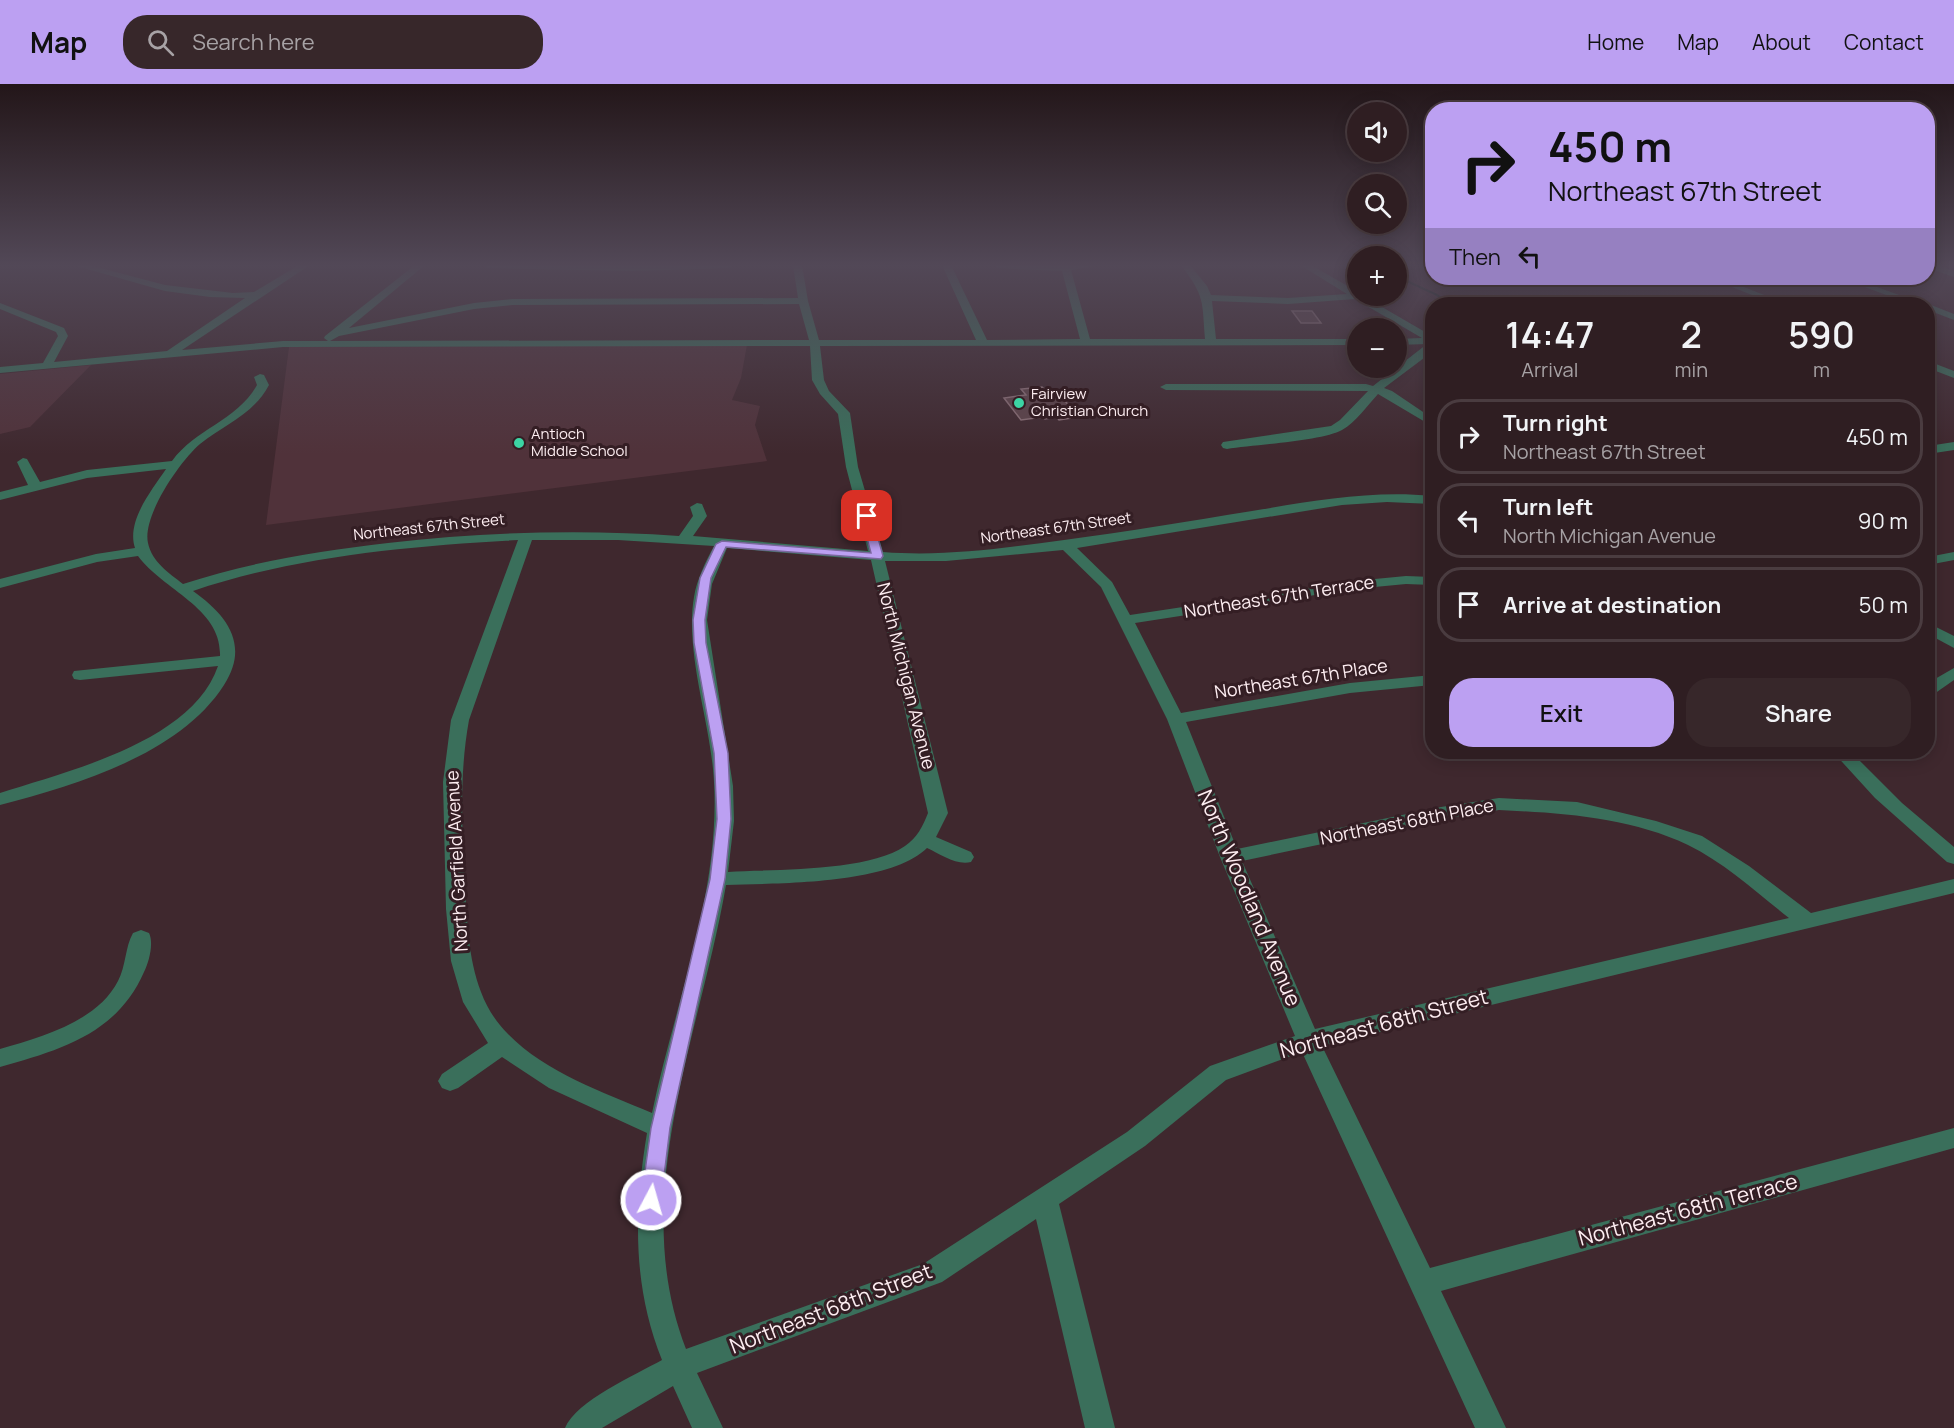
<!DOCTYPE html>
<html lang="en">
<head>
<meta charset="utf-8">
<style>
	:root { --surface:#2f1e22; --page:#37272a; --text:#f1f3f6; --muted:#a7a2a5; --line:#4a3c40; --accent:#bca0f2 }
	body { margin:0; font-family:Manrope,sans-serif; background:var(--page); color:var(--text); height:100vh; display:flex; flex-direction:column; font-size:22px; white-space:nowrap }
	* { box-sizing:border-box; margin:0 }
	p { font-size:20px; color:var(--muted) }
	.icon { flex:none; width:33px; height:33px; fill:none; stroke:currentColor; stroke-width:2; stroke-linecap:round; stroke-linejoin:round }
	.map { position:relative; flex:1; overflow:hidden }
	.sheet { position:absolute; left:1425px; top:213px; width:510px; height:462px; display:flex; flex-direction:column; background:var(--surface); border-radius:24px; box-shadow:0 3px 15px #0003,0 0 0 2px var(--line) }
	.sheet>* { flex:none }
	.guide { position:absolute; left:1425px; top:18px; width:510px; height:183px; border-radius:24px; box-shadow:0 3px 15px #0003,0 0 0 2px var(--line); background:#bca0f2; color:#111; overflow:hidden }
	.controls { position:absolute; left:1347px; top:18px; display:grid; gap:12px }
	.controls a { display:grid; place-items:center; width:60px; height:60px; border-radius:50%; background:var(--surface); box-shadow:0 3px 15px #0003,0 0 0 2px var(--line); font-size:30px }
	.pin { position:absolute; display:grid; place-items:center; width:51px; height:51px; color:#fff; margin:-26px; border-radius:12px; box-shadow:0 3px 9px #0006 }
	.me { position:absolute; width:66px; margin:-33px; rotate:6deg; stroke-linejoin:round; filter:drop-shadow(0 0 4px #0008) }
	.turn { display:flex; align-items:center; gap:21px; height:126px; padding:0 24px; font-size:27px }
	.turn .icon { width:78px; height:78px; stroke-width:2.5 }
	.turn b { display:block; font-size:42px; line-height:51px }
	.then { display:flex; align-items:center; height:57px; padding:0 24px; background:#0003; gap:12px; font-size:22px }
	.eta { display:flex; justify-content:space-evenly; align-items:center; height:102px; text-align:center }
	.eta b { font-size:36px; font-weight:600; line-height:42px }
	.cta { display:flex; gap:12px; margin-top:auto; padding:12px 24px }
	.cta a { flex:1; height:69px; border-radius:24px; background:var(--accent); color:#111; font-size:24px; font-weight:600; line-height:69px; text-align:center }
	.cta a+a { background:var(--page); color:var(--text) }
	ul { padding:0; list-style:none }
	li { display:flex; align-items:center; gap:18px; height:75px; margin:0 12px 9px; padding:0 12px; border:3px solid var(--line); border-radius:24px }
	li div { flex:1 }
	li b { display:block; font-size:22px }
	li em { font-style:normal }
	header { display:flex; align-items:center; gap:36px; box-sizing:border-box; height:84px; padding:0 30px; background:var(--accent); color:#111 }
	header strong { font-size:28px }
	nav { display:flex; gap:33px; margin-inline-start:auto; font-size:21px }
	.search { width:420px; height:54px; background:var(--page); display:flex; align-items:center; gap:15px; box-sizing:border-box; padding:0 21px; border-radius:24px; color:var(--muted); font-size:22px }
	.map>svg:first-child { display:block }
	.built { fill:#50323a }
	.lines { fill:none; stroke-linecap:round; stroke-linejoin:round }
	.stream { stroke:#0a2219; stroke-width:2 }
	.building { fill:#5d4349; stroke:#8c7077; stroke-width:1.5 }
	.minor { fill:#3a6f5b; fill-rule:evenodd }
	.route { fill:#bca0f2; stroke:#7a689d; stroke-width:1.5 }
	.poi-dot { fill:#3cd4a4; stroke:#341e24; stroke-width:2 }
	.labels { text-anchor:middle; stroke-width:6; stroke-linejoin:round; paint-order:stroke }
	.far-poi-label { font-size:15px; fill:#fdedf1; stroke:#341e24; text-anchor:start }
	.far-street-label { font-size:15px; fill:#fdedf1; stroke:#341e24 }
	.street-label { font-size:18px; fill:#fdedf1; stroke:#341e24 }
	.near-street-label { font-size:21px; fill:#fdedf1; stroke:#341e24 }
</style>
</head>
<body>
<header>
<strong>Map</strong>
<div class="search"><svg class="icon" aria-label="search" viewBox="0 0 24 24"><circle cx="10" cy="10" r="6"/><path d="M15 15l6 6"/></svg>Search here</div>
<nav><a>Home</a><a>Map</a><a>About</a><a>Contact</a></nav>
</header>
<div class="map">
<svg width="1954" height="1344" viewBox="0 0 1954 1344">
	<rect width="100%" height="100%" fill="#3f282e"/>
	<g class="built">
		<polygon points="747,261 741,294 732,316 760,322 755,341 767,377 266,441 289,263"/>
		<polygon points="91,281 30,343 0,350 0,290"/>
	</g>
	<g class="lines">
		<polyline class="stream" points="1396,192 1437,211 1448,220"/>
	</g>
	<g class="building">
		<polygon points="1292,227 1312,227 1321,239 1301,239"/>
		<polygon points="1042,303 1050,311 1059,310 1079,333 1059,336 1057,333 1045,335 1043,333 1021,336 1004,314 1026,311 1021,305"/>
	</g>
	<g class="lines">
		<g class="minor">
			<path d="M73,181H89L165,201L233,209L254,208L299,181H310L182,266L283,257H328L324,254L325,252L415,181H425L349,244L474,219L512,215L798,214L793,181H802L808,217L819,256H976L942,181H951L987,256L1080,255L1062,187L997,184L993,181H1101L1071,186L1090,255H1205C1202,216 1205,213 1181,181H1190L1207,202L1211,211L1288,214L1347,210L1300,181H1311L1358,208V212H1363L1432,252V268L1384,304L1392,307L1432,334V342L1378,310C1367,322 1356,338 1342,346C1322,357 1253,361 1227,365L1223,364L1221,361L1223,358L1331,342L1340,336L1368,307L1166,306L1160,303L1166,300H1366L1373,302L1427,260L1396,261V255L1422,254L1355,215L1288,220L1212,217L1216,255H1358V261L820,262L824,296L829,307L850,329L858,383L883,468C944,473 1004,464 1064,456C1126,448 1189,437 1252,427C1312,417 1372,406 1432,412V420L1387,418L1342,421L1077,464L1112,498L1130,531L1354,497L1406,492L1432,493V501L1406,500L1354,505L1135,539L1181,629L1350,599L1432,591V601L1350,609L1186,638L1237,765L1441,723L1499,714L1577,718L1656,737L1702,752L1749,782L1811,829L1954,795V809L1322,962L1430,1184L1954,1044V1064L1441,1207L1506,1344H1475L1302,968L1226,996L1145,1062L1059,1120L1115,1344H1085L1036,1135L942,1198L697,1289L723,1344H692L673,1302L602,1344H565C576,1317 635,1291 662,1276C632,1201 634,1127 647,1049L549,1004L502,973L458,1004L450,1007L442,1004L438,997L442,990L488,959L463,918L451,877L446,825L443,698L451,636L518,456C410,462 296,472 193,507C227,531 250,561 224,601C180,670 77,701 0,721V709C68,687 192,658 218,582L80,596L74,595L72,591L74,587L220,572C222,524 164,507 138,472L97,478L0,504V495L96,470L135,464C126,437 152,406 166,385L87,394L0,416V408L28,401L17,378L23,374L27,375L40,398L87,386L172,377C195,345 238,336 257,301L254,293L260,290L264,291L269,301C253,331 225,340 200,360C180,377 142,432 148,459C152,478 169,489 183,500C250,478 319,467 388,459C486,448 581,445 679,452L693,432L690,423L697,419L702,420L707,432L693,452L868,467L846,383L838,330L820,310L812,296L810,262L283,263L0,289V283L43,279L58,252L56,248L0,225V219L64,244L68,252L54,278L167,267L245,214L210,213L165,207ZM799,220L809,256L330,257L339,252L474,225L512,221ZM532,456H618L714,462C705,479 697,495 694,513C685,565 708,632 713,685C724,801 675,917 652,1029C603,1008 546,989 508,950C496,938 487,924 481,908C468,874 467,836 465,800C462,745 459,691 469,636ZM727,464L871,476L928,729C923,742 917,754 905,762C867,788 774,785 728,788L734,737L733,702L707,536L712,500ZM1063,466L1101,503L1167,635L1220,773L1295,952L1210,982L1127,1048L923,1180L686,1265C627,1113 700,953 726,801C778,799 889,801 927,764C940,770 957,782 971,778L974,773L971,768L936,753L948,729L885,477H946ZM1499,726C1562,729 1629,733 1688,761C1725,779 1757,809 1789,834L1315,945L1242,777L1441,735Z"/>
			<polygon points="484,181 734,181 730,184 633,187 488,184"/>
			<polygon points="1928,181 1938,181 1954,187 1954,193 1928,184"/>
			<polygon points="1709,194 1721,194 1787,220 1775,220"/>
			<polygon points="1840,194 1852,194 1924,220 1911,220"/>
			<polygon points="1926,220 1931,221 1954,230 1954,236 1928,226"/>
			<polygon points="1928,277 1954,287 1954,294 1928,284"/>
			<polygon points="1954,358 1954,366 1928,370 1928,362"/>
			<polygon points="1954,468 1954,476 1928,481 1928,473"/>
			<polygon points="1928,539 1954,552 1954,564 1928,550"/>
			<polygon points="1954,584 1954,596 1934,610 1928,611 1928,599"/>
			<polygon points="1833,668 1851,668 1902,719 1954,763 1954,780 1947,778 1875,714"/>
			<path d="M141,846L149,849C154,859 149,878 144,888C117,950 60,966 0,983V965C41,953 97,938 118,897C126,882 125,863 133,849Z"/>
		</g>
	</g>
	<linearGradient id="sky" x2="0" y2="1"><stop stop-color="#231619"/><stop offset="0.49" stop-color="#524857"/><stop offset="1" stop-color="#524857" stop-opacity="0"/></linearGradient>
	<rect width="1954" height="370" fill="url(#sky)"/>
	<polygon class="route" points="867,429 872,432 883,472 881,475 726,463 711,494 705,536 706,559 728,669 731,735 725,795 670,1044 661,1116 658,1122 651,1124 644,1122 641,1116 651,1044 710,795 717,735 714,669 694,559 693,536 700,494 716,460 722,457 871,469 861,432"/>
	<g class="poi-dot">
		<circle cx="1019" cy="319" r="6"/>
		<circle cx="519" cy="359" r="6"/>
	</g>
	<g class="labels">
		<g class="far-poi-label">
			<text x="1031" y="315">Fairview<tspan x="1031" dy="17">Christian Church</tspan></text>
			<text x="531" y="355">Antioch<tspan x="531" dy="17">Middle School</tspan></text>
		</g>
		<g class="far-street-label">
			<text transform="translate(429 443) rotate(-6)" y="5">Northeast 67th Street</text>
			<text transform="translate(1056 444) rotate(-8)" y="5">Northeast 67th Street</text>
		</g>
		<g class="street-label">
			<text transform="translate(1279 513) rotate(-9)" y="6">Northeast 67th Terrace</text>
			<text transform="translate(906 592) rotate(76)" y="6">North Michigan Avenue</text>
			<text transform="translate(1301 595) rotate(-9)" y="6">Northeast 67th Place</text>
			<text transform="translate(1407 738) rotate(-11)" y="6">Northeast 68th Place</text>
			<text transform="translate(457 777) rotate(-93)" y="6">North Garfield Avenue</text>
		</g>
		<g class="near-street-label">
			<text transform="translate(1249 814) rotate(67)" y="7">North Woodland Avenue</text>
			<text transform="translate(1384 940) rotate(-15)" y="7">Northeast 68th Street</text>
			<text transform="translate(1688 1126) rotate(-15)" y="7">Northeast 68th Terrace</text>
			<text transform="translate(831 1225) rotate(-21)" y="7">Northeast 68th Street</text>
		</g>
	</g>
</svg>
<div class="controls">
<a><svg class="icon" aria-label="sound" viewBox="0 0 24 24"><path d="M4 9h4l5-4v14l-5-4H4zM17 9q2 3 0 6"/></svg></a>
<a><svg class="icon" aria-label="search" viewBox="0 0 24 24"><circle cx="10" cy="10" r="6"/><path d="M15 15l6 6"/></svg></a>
<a>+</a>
<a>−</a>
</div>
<div class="pin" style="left:867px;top:432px;background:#d93025"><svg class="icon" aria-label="arrive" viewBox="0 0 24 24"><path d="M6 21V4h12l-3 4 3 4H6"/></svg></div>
<svg class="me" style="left:651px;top:1116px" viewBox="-20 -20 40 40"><circle r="17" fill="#bca0f2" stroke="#fff" stroke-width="3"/><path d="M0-11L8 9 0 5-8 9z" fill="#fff"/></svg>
<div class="guide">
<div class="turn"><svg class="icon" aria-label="right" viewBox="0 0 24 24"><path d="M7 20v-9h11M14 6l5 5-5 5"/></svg><div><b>450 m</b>Northeast 67th Street</div></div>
<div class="then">Then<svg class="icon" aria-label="left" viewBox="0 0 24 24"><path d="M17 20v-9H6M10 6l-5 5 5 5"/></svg></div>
</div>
<section class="sheet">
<div class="eta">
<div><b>14:47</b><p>Arrival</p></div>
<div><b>2</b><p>min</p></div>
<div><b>590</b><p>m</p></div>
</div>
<ul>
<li><svg class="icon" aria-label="right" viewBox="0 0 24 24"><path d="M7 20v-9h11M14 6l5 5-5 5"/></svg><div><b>Turn right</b><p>Northeast 67th Street</p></div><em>450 m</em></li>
<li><svg class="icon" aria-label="left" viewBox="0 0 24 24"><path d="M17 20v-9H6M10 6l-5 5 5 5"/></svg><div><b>Turn left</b><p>North Michigan Avenue</p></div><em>90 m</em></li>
<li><svg class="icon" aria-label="arrive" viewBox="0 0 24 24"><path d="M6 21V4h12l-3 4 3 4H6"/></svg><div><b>Arrive at destination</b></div><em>50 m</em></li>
</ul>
<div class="cta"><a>Exit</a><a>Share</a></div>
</section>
</div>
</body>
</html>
